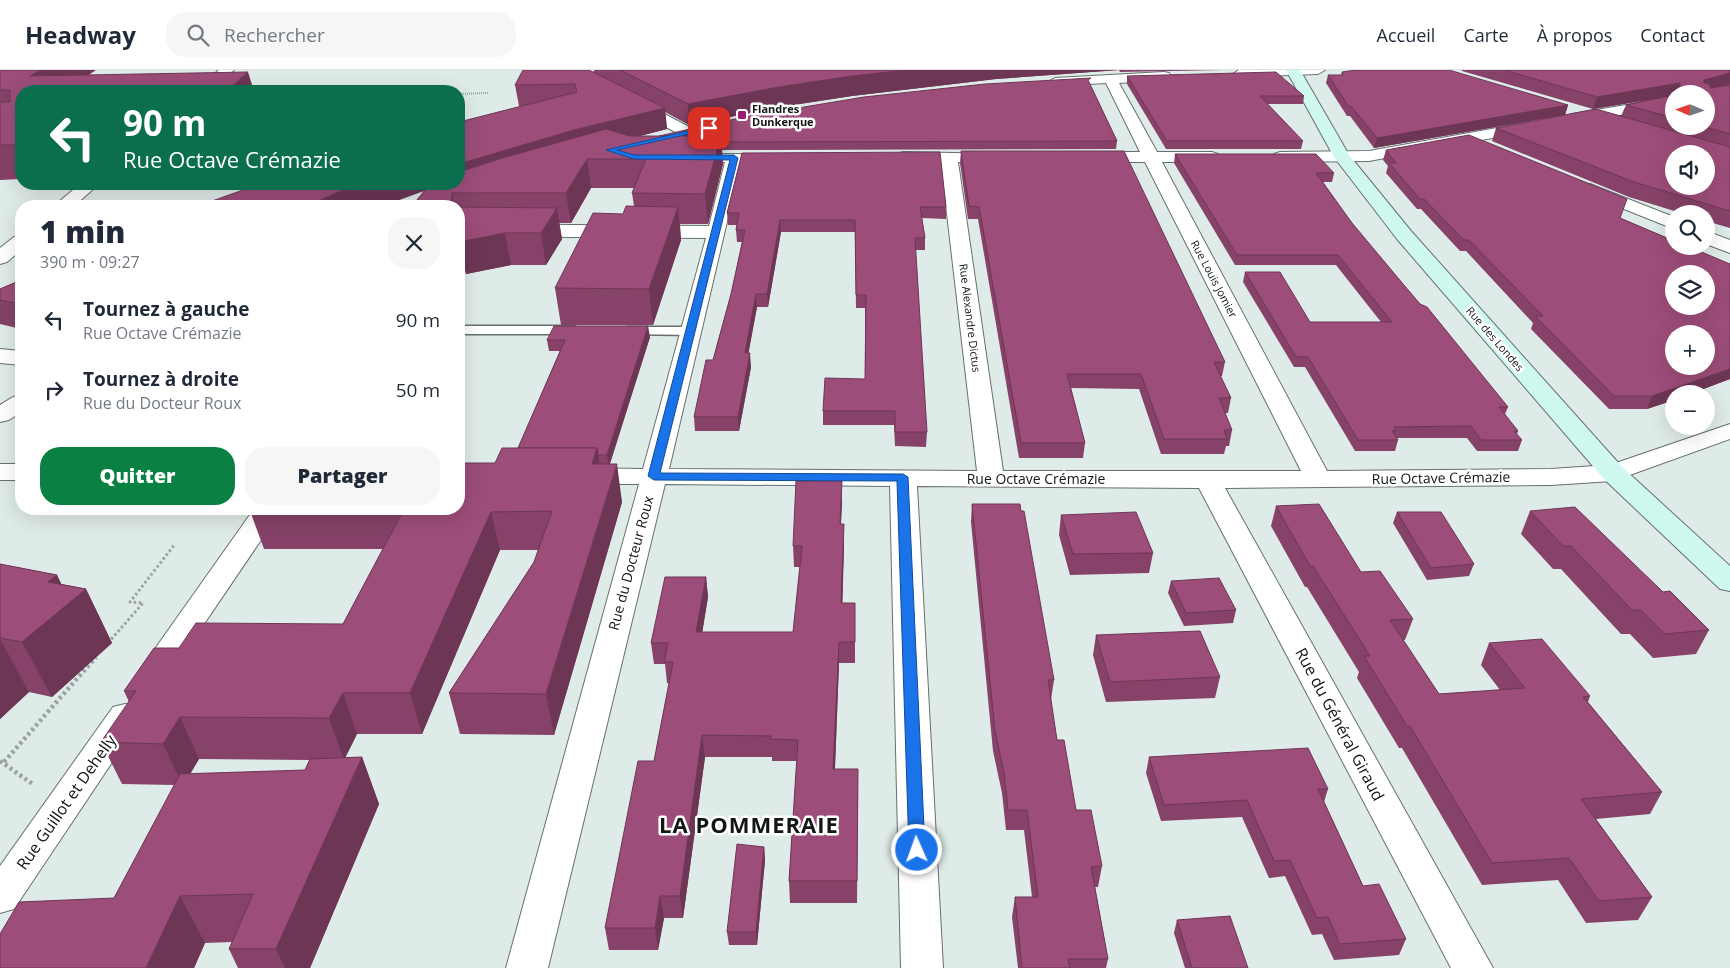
<!DOCTYPE html>
<html lang="fr">
<head>
<meta charset="utf-8">
<style>
	:root { --surface:#fff; --page:#f6f6f7; --text:#1f2937; --muted:#747a83; --line:#e0e1e3; --accent:#0b8043 }
	body { margin:0; font-family:"Open Sans",sans-serif; background:var(--page); color:var(--text); height:100vh; display:flex; flex-direction:column; font-size:19px; white-space:nowrap }
	* { box-sizing:border-box; margin:0 }
	p { font-size:16px; color:var(--muted) }
	.icon { flex:none; width:28px; height:28px; fill:none; stroke:currentColor; stroke-width:2; stroke-linecap:round; stroke-linejoin:round }
	.map { position:relative; flex:1; overflow:hidden }
	.drawer { position:absolute; left:15px; top:130px; width:450px; height:315px; display:flex; flex-direction:column; background:var(--surface); border-radius:20px; box-shadow:0 5px 20px #0002 }
	.drawer>* { flex:none }
	.guide { position:absolute; left:15px; top:15px; width:450px; height:105px; border-radius:20px; box-shadow:0 5px 20px #0002; background:#0b6e4f; color:#fff; overflow:hidden }
	.needle { width:32px; rotate:272deg }
	.controls { position:absolute; left:1665px; top:15px; display:grid; gap:10px }
	.controls a { display:grid; place-items:center; width:50px; height:50px; border-radius:50%; background:var(--surface); box-shadow:0 5px 20px #0002; font-size:25px }
	.pin { position:absolute; display:grid; place-items:center; width:42px; height:42px; color:#fff; margin:-21px; border-radius:10px; box-shadow:0 2px 8px #0006 }
	.me { position:absolute; width:55px; margin:-28px; rotate:358deg; stroke-linejoin:round; filter:drop-shadow(0 0 4px #0008) }
	.turn { display:flex; align-items:center; gap:18px; height:105px; padding:0 25px; font-size:22px }
	.turn .icon { width:65px; height:65px; stroke-width:2.5 }
	.turn b { display:block; font-size:35px; line-height:42px }
	.round { display:grid; place-items:center; flex:none; width:52px; height:52px; border-radius:20px; background:var(--page) }
	.headline { display:flex; align-items:center; justify-content:space-between; height:85px; padding:0 25px }
	h1 { font-size:30px; font-weight:800; line-height:38px }
	.primary-button { display:flex; gap:10px; margin-top:auto; padding:10px 25px }
	.primary-button a { flex:1; height:58px; border-radius:20px; background:var(--accent); color:#fff; font-size:20px; font-weight:800; line-height:58px; text-align:center }
	.primary-button a+a { background:var(--page); color:var(--text) }
	ul { padding:0; list-style:none }
	li { display:flex; align-items:center; gap:15px; height:70px; padding:0 25px }
	li div { flex:1 }
	li b { display:block; font-size:19px }
	li em { font-style:normal }
	header { display:flex; align-items:center; gap:30px; box-sizing:border-box; height:70px; padding:0 25px; background:var(--surface); border-bottom:1px solid var(--line) }
	header strong { font-size:24px }
	nav { display:flex; gap:28px; margin-inline-start:auto; font-size:18px }
	.search { width:350px; height:45px; background:var(--page); display:flex; align-items:center; gap:12px; box-sizing:border-box; padding:0 18px; border-radius:20px; color:var(--muted); font-size:19px }
	.map>svg:first-child { display:block }
	.lines { fill:none; stroke-linecap:round; stroke-linejoin:round }
	.lane-casing { stroke:#66706e; stroke-width:3 }
	.street-casing { stroke:#66706e; stroke-width:2 }
	.secondary-casing { stroke:#66706e; stroke-width:2 }
	.path-far2 { stroke:#9ba4a2; stroke-width:2; stroke-dasharray:1 1; stroke-linecap:butt }
	.path-far1 { stroke:#9ba4a2; stroke-width:3; stroke-dasharray:2.5 2.5; stroke-linecap:butt }
	.path { stroke:#9ba4a2; stroke-width:4.5; stroke-dasharray:3 3; stroke-linecap:butt }
	.lane { fill:#fff; fill-rule:evenodd }
	.street { fill:#fff; fill-rule:evenodd }
	.secondary { fill:#cff8f1; fill-rule:evenodd }
	.wall { fill:#864268; fill-rule:evenodd }
	.shaded-wall { fill:#6d3655 }
	.building { fill:#9c4d79; stroke:#6d3655; fill-rule:evenodd }
	.route { fill:#1a73e8; stroke:#114b97 }
	.poi-dot { fill:#9e1d70; stroke:#fff; stroke-width:2 }
	.labels { text-anchor:middle; stroke-width:5; stroke-linejoin:round; paint-order:stroke }
	.far-poi-label { font-size:11px; font-weight:bold; fill:#121615; stroke:#fff; text-anchor:start }
	.far-street-label { font-size:11px; fill:#121615; stroke:#fff }
	.street-label { font-size:14px; fill:#121615; stroke:#fff }
	.near-street-label { font-size:16px; fill:#121615; stroke:#fff }
	.near-district-label { font-size:22px; font-weight:bold; letter-spacing:1px; fill:#121615; stroke:#fff }
</style>
</head>
<body>
<header>
<strong>Headway</strong>
<div class="search"><svg class="icon" aria-label="search" viewBox="0 0 24 24"><circle cx="10" cy="10" r="6"/><path d="M15 15l6 6"/></svg>Rechercher</div>
<nav><a>Accueil</a><a>Carte</a><a>À propos</a><a>Contact</a></nav>
</header>
<div class="map">
<svg width="1730" height="898" viewBox="0 0 1730 898">
	<rect width="100%" height="100%" fill="#dfebe8"/>
	<g class="lines">
		<defs>
			<g id="lane">
				<polygon points="459,256 574,256 580,260 574,264 459,264"/>
				<polygon points="628,257 692,257 698,261 692,265 623,264 622,261 623,258"/>
			</g>
			<g id="street">
				<polygon points="219,0 234,0 209,21 194,21"/>
				<polygon points="580,0 594,0 592,6 693,59 695,62 693,65 681,65 579,11 577,8"/>
				<polygon points="1239,0 1325,0 1318,4 1235,7 1233,4"/>
				<polygon points="1164,2 1169,3 1171,6 1169,9 1119,13 1157,82 1212,82 1218,84 1220,87 1218,90 1212,92 1162,92 1327,401 1551,399 1610,395 1730,354 1730,369 1613,411 1551,415 1225,418 1493,898 1451,898 1199,418 917,416 943,898 901,898 890,416 665,414 548,898 506,898 639,414 580,414 571,412 567,406 571,400 580,398 643,399 706,168 459,166 459,154 709,156 725,92 685,92 679,90 677,87 679,84 783,84 785,87 783,90 741,92 669,399 977,401 941,92 903,92 897,90 895,87 897,84 903,82 1003,84 1005,87 1003,90 997,92 958,92 1003,401 1301,401 1145,92 1090,92 1084,90 1082,87 1084,84 1090,82 1140,82 1106,13 1055,16 1048,12 1055,8"/>
				<polygon points="1674,27 1674,35 1572,54 1567,52 1564,49 1567,46 1572,44"/>
				<polygon points="1530,52 1535,54 1538,57 1535,60 1369,91 1280,92 1274,90 1272,87 1274,84 1280,82 1369,81"/>
				<polygon points="80,114 99,114 74,136 54,136"/>
				<polygon points="1590,114 1674,147 1674,159 1584,123 1581,119 1584,115"/>
				<polygon points="1706,161 1730,170 1730,183 1706,174"/>
				<polygon points="21,165 21,180 7,192 0,194 0,178 14,167"/>
				<polygon points="0,279 21,281 21,295 0,293"/>
				<polygon points="21,325 21,342 9,350 0,352 0,335 13,327"/>
				<rect x="0" y="394" width="21" height="16"/>
				<polygon points="254,439 282,439 162,616 151,619 140,616 135,608 140,600"/>
				<polygon points="125,634 137,637 142,646 137,655 14,839 0,843 0,796 113,637"/>
			</g>
			<polygon id="secondary" points="1286,0 1300,0 1349,85 1411,161 1622,397 1730,496 1730,521 1720,519 1604,409 1397,169 1334,87"/>
		</defs>
		<use href="#lane" class="lane-casing"/>
		<use href="#street" class="street-casing"/>
		<use href="#secondary" class="secondary-casing"/>
		<polyline class="path-far2" points="459,24 488,23"/>
		<polyline class="path-far1" points="108,573 143,533 130,532 175,474"/>
		<g class="path">
			<polyline points="0,691 34,715"/>
			<polyline points="4,692 96,587"/>
		</g>
		<use href="#lane" class="lane"/>
		<use href="#street" class="street"/>
		<use href="#secondary" class="secondary"/>
	</g>
	<g class="wall">
		<polygon points="0,0 21,21 21,109 0,110"/>
		<polygon points="594,0 1224,0 1120,2 1119,0 996,9 852,26 780,37 689,55 665,42 667,59 640,66 659,66 1090,14 1117,71 1116,79 722,80 723,94 708,154 680,154 681,170 653,255 561,255 555,218 623,144 634,136 632,123 635,118 591,118 571,153 559,153 562,169 546,195 511,195 466,204 464,195 459,195 459,136 412,136 424,121 522,36 519,36 515,15 594,2"/>
		<path d="M1462,0H1730V15L1721,17L1730,15V158L1706,151V144H1684L1629,127L1492,71L1496,58L1621,46L1626,35L1658,28L1593,39L1462,1ZM1674,24H1706V56H1674Z"/>
		<polygon points="1342,2 1568,35 1565,45 1374,78 1350,46 1347,46 1326,13 1328,5 1341,5"/>
		<polygon points="1127,6 1304,26 1303,34 1267,34 1303,71 1301,79 1166,79 1127,14"/>
		<polygon points="1386,80 1620,148 1730,194 1730,309 1690,324 1674,324 1674,330 1647,339 1609,339 1531,259 1533,253 1466,181 1460,181 1421,139 1417,139 1386,103 1388,96 1383,90"/>
		<polygon points="961,81 1225,292 1222,306 1220,306 1231,328 1228,343 1225,343 1232,360 1229,376 1226,376 1224,384 1161,384 1139,319 1071,318 1085,373 1083,388 1019,388 978,149 968,149 960,93"/>
		<polygon points="742,83 946,137 946,149 922,148 925,168 925,180 915,180 927,362 926,377 895,376 894,355 823,355 823,341 865,309 865,238 856,238 855,162 781,162 768,237 757,237 748,283 751,297 739,361 695,361 694,347 713,290 731,224 742,172 737,172 736,160 737,155 728,155 727,143"/>
		<polygon points="1175,84 1334,103 1332,112 1323,112 1352,153 1403,214 1508,337 1505,344 1518,361 1517,364 1522,370 1518,381 1477,381 1467,368 1397,368 1398,370 1395,381 1355,381 1305,297 1294,297 1243,212 1245,202 1310,252 1381,252 1336,195 1235,195 1174,93"/>
		<polygon points="21,210 21,259 0,254 0,219"/>
		<path d="M650,267L610,394L622,432L554,665L460,664L449,623L534,492L538,480H500L422,664H357L345,688L362,687L379,734L310,898H238L229,879L232,872L205,873L194,898H0L114,828L175,715L122,714L101,672L129,632L124,621L179,578L343,554L383,479H264L250,441L495,393L518,378L560,281H549L547,270ZM199,689L310,690L305,700L190,704Z"/>
		<polygon points="842,430 841,454 844,474 842,533 855,533 855,593 839,593 835,699 858,720 857,833 790,833 789,811 797,691 772,691 772,687 705,687 683,848 664,848 658,880 609,880 605,858 654,691 669,613 667,613 665,594 654,594 651,573 706,507 708,527 702,562 793,562 800,497 794,497 793,476"/>
		<polygon points="972,434 1054,610 1051,630 1057,670 1076,740 1102,796 1098,817 1095,817 1108,889 1106,898 1018,898 1012,847 1015,827 1032,827 1024,760 1006,760 1002,723 993,681 971,452"/>
		<polygon points="1276,436 1361,502 1413,549 1405,570 1403,570 1439,624 1500,620 1481,595 1489,573 1590,626 1588,632 1662,722 1650,744 1596,749 1652,827 1638,850 1586,853 1558,810 1482,815 1402,678 1399,678 1357,608 1359,602 1307,517 1305,517 1271,456"/>
		<polygon points="1530,441 1663,522 1709,560 1696,584 1653,588 1630,564 1621,564 1561,499 1553,499 1521,464"/>
		<polygon points="1397,442 1474,494 1469,506 1427,510 1393,453"/>
		<polygon points="1061,445 1153,483 1149,503 1070,505 1059,465"/>
		<polygon points="0,494 57,505 61,514 86,519 112,573 52,627 29,622 0,649"/>
		<polygon points="1171,511 1236,540 1233,553 1184,556 1168,523"/>
		<polygon points="1096,565 1220,607 1215,628 1106,632 1093,585"/>
		<polygon points="1149,687 1328,719 1324,732 1363,816 1406,869 1399,885 1334,890 1322,864 1312,865 1285,806 1269,808 1242,747 1161,751 1146,703"/>
		<polygon points="764,777 765,790 757,875 729,875 727,862"/>
		<polygon points="1177,850 1248,898 1185,898 1174,863"/>
	</g>
	<g class="shaded-wall">
		<polygon points="40,0 96,0 65,21 30,6"/>
		<polygon points="906,0 1119,0 996,9 852,26 780,37 689,55 688,34 779,17 852,6"/>
		<polygon points="248,2 254,21 226,21"/>
		<polygon points="1730,3 1730,14 1700,22 1704,10"/>
		<polygon points="1680,13 1676,24 1674,24 1674,26 1593,39 1597,27"/>
		<polygon points="1568,35 1565,45 1374,78 1377,68"/>
		<polygon points="665,38 667,59 577,82 459,114 459,84 574,60"/>
		<polygon points="721,66 723,94 708,154 705,124"/>
		<polygon points="587,89 591,118 571,153 566,123"/>
		<polygon points="357,114 443,114 383,136 306,136"/>
		<polygon points="452,123 454,136 451,136"/>
		<polygon points="678,137 681,170 653,255 649,219"/>
		<polygon points="557,138 562,169 546,195 541,163"/>
		<polygon points="780,150 781,162 768,237 767,224"/>
		<polygon points="505,163 511,195 466,204 459,172"/>
		<polygon points="756,224 757,237 746,297 745,283"/>
		<polygon points="648,256 650,267 609,396 607,385"/>
		<polygon points="750,283 751,297 739,361 738,347"/>
		<polygon points="1730,299 1730,309 1690,324 1674,324 1674,330 1647,339 1652,326"/>
		<polygon points="597,378 603,416 592,394"/>
		<polygon points="617,394 622,432 554,665 546,624"/>
		<polygon points="842,411 842,430 840,474 840,454"/>
		<polygon points="491,442 500,480 422,664 410,623"/>
		<polygon points="844,454 844,474 842,553 841,533"/>
		<polygon points="57,505 70,532 86,519 112,573 52,627 22,572 48,512"/>
		<polygon points="706,507 708,527 699,583 696,562"/>
		<polygon points="0,569 29,622 0,649"/>
		<polygon points="839,572 839,593 834,720 833,699"/>
		<polygon points="343,623 357,664 344,690 329,648"/>
		<polygon points="180,647 199,689 183,716 163,674"/>
		<polygon points="702,665 705,687 683,848 680,826"/>
		<polygon points="362,687 379,734 310,898 285,898 276,879"/>
		<polygon points="764,777 765,790 757,875 756,862"/>
		<polygon points="180,826 205,873 194,898 146,898"/>
		<polygon points="660,826 664,848 658,880 655,858"/>
	</g>
	<g class="building">
		<polygon points="0,0 40,0 30,6 248,2 226,21 21,21 21,75 0,75 0,32 10,32 10,20 0,20"/>
		<polygon points="523,0 589,0 665,38 574,60 459,94 459,52 577,22 575,14 515,15"/>
		<polygon points="620,0 906,0 852,6 779,17 688,34"/>
		<polygon points="1356,0 1449,0 1568,35 1377,68 1352,37 1349,37 1328,5 1343,5 1342,2"/>
		<polygon points="1504,0 1730,0 1730,3 1704,10 1704,13 1709,14 1711,18 1730,15 1730,64 1702,56 1706,56 1706,24 1679,24 1680,13 1597,27"/>
		<polygon points="1276,2 1304,26 1260,26 1303,71 1167,71 1127,6"/>
		<polygon points="1091,8 1088,10 1117,71 721,72 721,66 659,66 744,47 864,27 985,14"/>
		<polygon points="1674,25 1674,48 1626,35"/>
		<path d="M1596,39L1730,77V141L1634,112L1496,58ZM1674,84H1706V116H1674Z"/>
		<polygon points="606,59 630,66 721,66 705,124 632,123 646,89 587,89 566,123 452,123 451,135 452,136 412,136 430,114 459,114 459,102 499,89"/>
		<path d="M1469,65L1627,129L1620,148L1674,171V176H1687L1730,194V299L1652,326H1614L1535,246H1543L1469,170H1464L1424,129H1420L1389,93H1396L1386,80ZM1674,204H1706V236H1674ZM1674,264H1706V296H1674Z"/>
		<polygon points="961,81 1124,81 1225,292 1214,292 1231,328 1219,328 1232,360 1224,360 1227,369 1164,369 1141,304 1067,304 1085,373 1021,373 979,137 969,136"/>
		<polygon points="940,82 946,137 920,137 925,168 915,168 927,362 895,362 895,341 823,341 825,308 865,309 866,225 856,225 855,150 780,150 767,224 756,224 745,283 750,283 738,347 694,347 706,290 713,290 731,224 745,160 736,160 739,143 727,143 742,83"/>
		<polygon points="1175,84 1316,84 1334,103 1316,103 1352,153 1403,214 1420,234 1427,237 1508,337 1499,337 1518,361 1514,361 1522,370 1481,370 1471,356 1394,357 1396,361 1392,361 1398,370 1358,370 1308,287 1296,287 1245,202 1280,202 1310,252 1392,252 1338,185 1237,185"/>
		<polygon points="260,114 357,114 306,136 198,136"/>
		<polygon points="358,114 374,114 350,122"/>
		<polygon points="626,136 678,137 649,219 555,218 593,143 623,144"/>
		<polygon points="459,137 557,138 541,163 505,163 459,172 465,163 459,163"/>
		<polygon points="21,210 21,234 0,230 0,219"/>
		<polygon points="554,256 648,256 607,385 598,385 597,378 518,378 565,270 547,270"/>
		<polygon points="502,378 597,378 592,394 617,394 546,624 449,623 534,492 552,441 491,442 410,623 343,623 329,648 180,647 163,674 101,672 136,621 124,621 154,578 179,578 196,553 343,554 403,441 250,441 252,439 459,439 459,393 495,393"/>
		<polygon points="796,411 842,411 840,454 844,454 841,533 855,533 855,572 839,572 833,699 858,699 857,811 789,811 798,670 770,669 771,666 702,665 680,826 660,826 655,858 605,858 638,691 654,691 673,592 664,592 668,573 651,573 665,507 706,507 696,562 793,562 802,476 793,476"/>
		<polygon points="972,434 1020,434 1021,441 1024,441 1054,610 1048,610 1057,670 1064,670 1076,740 1091,740 1102,796 1091,797 1108,889 1068,889 1070,898 1022,898 1015,827 1038,827 1027,740 1008,740 1004,703 995,661"/>
		<polygon points="1319,434 1361,502 1380,501 1413,549 1390,550 1439,624 1525,618 1489,573 1542,569 1590,626 1583,627 1662,722 1581,729 1652,827 1599,831 1569,788 1492,793 1410,656 1407,656 1364,586 1370,586 1313,496 1310,496 1276,436"/>
		<polygon points="1575,437 1663,522 1670,521 1709,560 1665,564 1641,540 1632,540 1571,476 1563,476 1530,441"/>
		<polygon points="1136,442 1153,483 1073,484 1061,445"/>
		<polygon points="1397,442 1441,442 1474,494 1431,498"/>
		<polygon points="0,494 57,505 48,512 86,519 22,572 0,568"/>
		<polygon points="1219,508 1236,540 1186,543 1171,511"/>
		<polygon points="1200,561 1220,607 1110,612 1096,565"/>
		<polygon points="1308,678 1328,719 1318,719 1363,816 1379,814 1406,869 1340,874 1328,847 1317,848 1290,790 1274,791 1247,730 1164,735 1149,687"/>
		<polygon points="362,687 276,879 229,879 253,824 180,826 146,898 0,898 0,864 19,832 114,828 180,704 305,700 310,689"/>
		<polygon points="737,774 764,777 756,862 727,862"/>
		<polygon points="1230,846 1248,898 1192,898 1177,850"/>
	</g>
	<polygon class="route" points="709,56 712,58 711,59 617,80 634,85 734,85 738,88 660,403 903,404 908,407 925,780 923,784 917,786 911,784 909,780 897,411 654,410 648,406 730,90 634,89 606,80"/>
	<rect class="poi-dot" x="737" y="40" width="10" height="10" rx="2.5"/>
	<g class="labels">
		<g class="far-poi-label">
			<text x="752" y="43">Flandres<tspan x="752" dy="13">Dunkerque</tspan></text>
		</g>
		<g class="far-street-label">
			<text transform="translate(1214 209) rotate(62)" y="4">Rue Louis Jomier</text>
			<text transform="translate(970 248) rotate(83)" y="4">Rue Alexandre Dictus</text>
			<text transform="translate(1495 269) rotate(49)" y="4">Rue des Londes</text>
		</g>
		<g class="street-label">
			<text transform="translate(1441 408) rotate(-1)" y="5">Rue Octave Crémazie</text>
			<text x="1036" y="414">Rue Octave Crémazie</text>
			<text transform="translate(631 493) rotate(-75)" y="5">Rue du Docteur Roux</text>
		</g>
		<g class="near-street-label">
			<text transform="translate(1340 654) rotate(62)" y="6">Rue du Général Giraud</text>
			<text transform="translate(66 732) rotate(-55)" y="6">Rue Guillot et Dehelly</text>
		</g>
		<g class="near-district-label">
			<text x="749" y="763">LA POMMERAIE</text>
		</g>
	</g>
</svg>
<div class="controls">
<a><svg class="needle" viewBox="-14 -14 28 28"><path d="M0-13l5 13h-10z" fill="#e53935"/><path d="M0 13l5-13h-10z" fill="#747a83"/></svg></a>
<a><svg class="icon" aria-label="sound" viewBox="0 0 24 24"><path d="M4 9h4l5-4v14l-5-4H4zM17 9q2 3 0 6"/></svg></a>
<a><svg class="icon" aria-label="search" viewBox="0 0 24 24"><circle cx="10" cy="10" r="6"/><path d="M15 15l6 6"/></svg></a>
<a><svg class="icon" aria-label="layers" viewBox="0 0 24 24"><path d="M12 4l9 5-9 5-9-5zM3 14l9 5 9-5"/></svg></a>
<a>+</a>
<a>−</a>
</div>
<div class="pin" style="left:709px;top:58px;background:#d93025"><svg class="icon" aria-label="arrive" viewBox="0 0 24 24"><path d="M6 21V4h12l-3 4 3 4H6"/></svg></div>
<svg class="me" style="left:917px;top:780px" viewBox="-20 -20 40 40"><circle r="17" fill="#1a73e8" stroke="#fff" stroke-width="3"/><path d="M0-11L8 9 0 5-8 9z" fill="#fff"/></svg>
<div class="guide">
<div class="turn"><svg class="icon" aria-label="left" viewBox="0 0 24 24"><path d="M17 20v-9H6M10 6l-5 5 5 5"/></svg><div><b>90 m</b>Rue Octave Crémazie</div></div>
</div>
<section class="drawer">
<div class="headline"><div><h1>1 min</h1><p>390 m · 09:27</p></div><a class="round"><svg class="icon" aria-label="close" viewBox="0 0 24 24"><path d="M6 6l12 12M18 6L6 18"/></svg></a></div>
<ul>
<li><svg class="icon" aria-label="left" viewBox="0 0 24 24"><path d="M17 20v-9H6M10 6l-5 5 5 5"/></svg><div><b>Tournez à gauche</b><p>Rue Octave Crémazie</p></div><em>90 m</em></li>
<li><svg class="icon" aria-label="right" viewBox="0 0 24 24"><path d="M7 20v-9h11M14 6l5 5-5 5"/></svg><div><b>Tournez à droite</b><p>Rue du Docteur Roux</p></div><em>50 m</em></li>
</ul>
<div class="primary-button"><a>Quitter</a><a>Partager</a></div>
</section>
</div>
</body>
</html>
